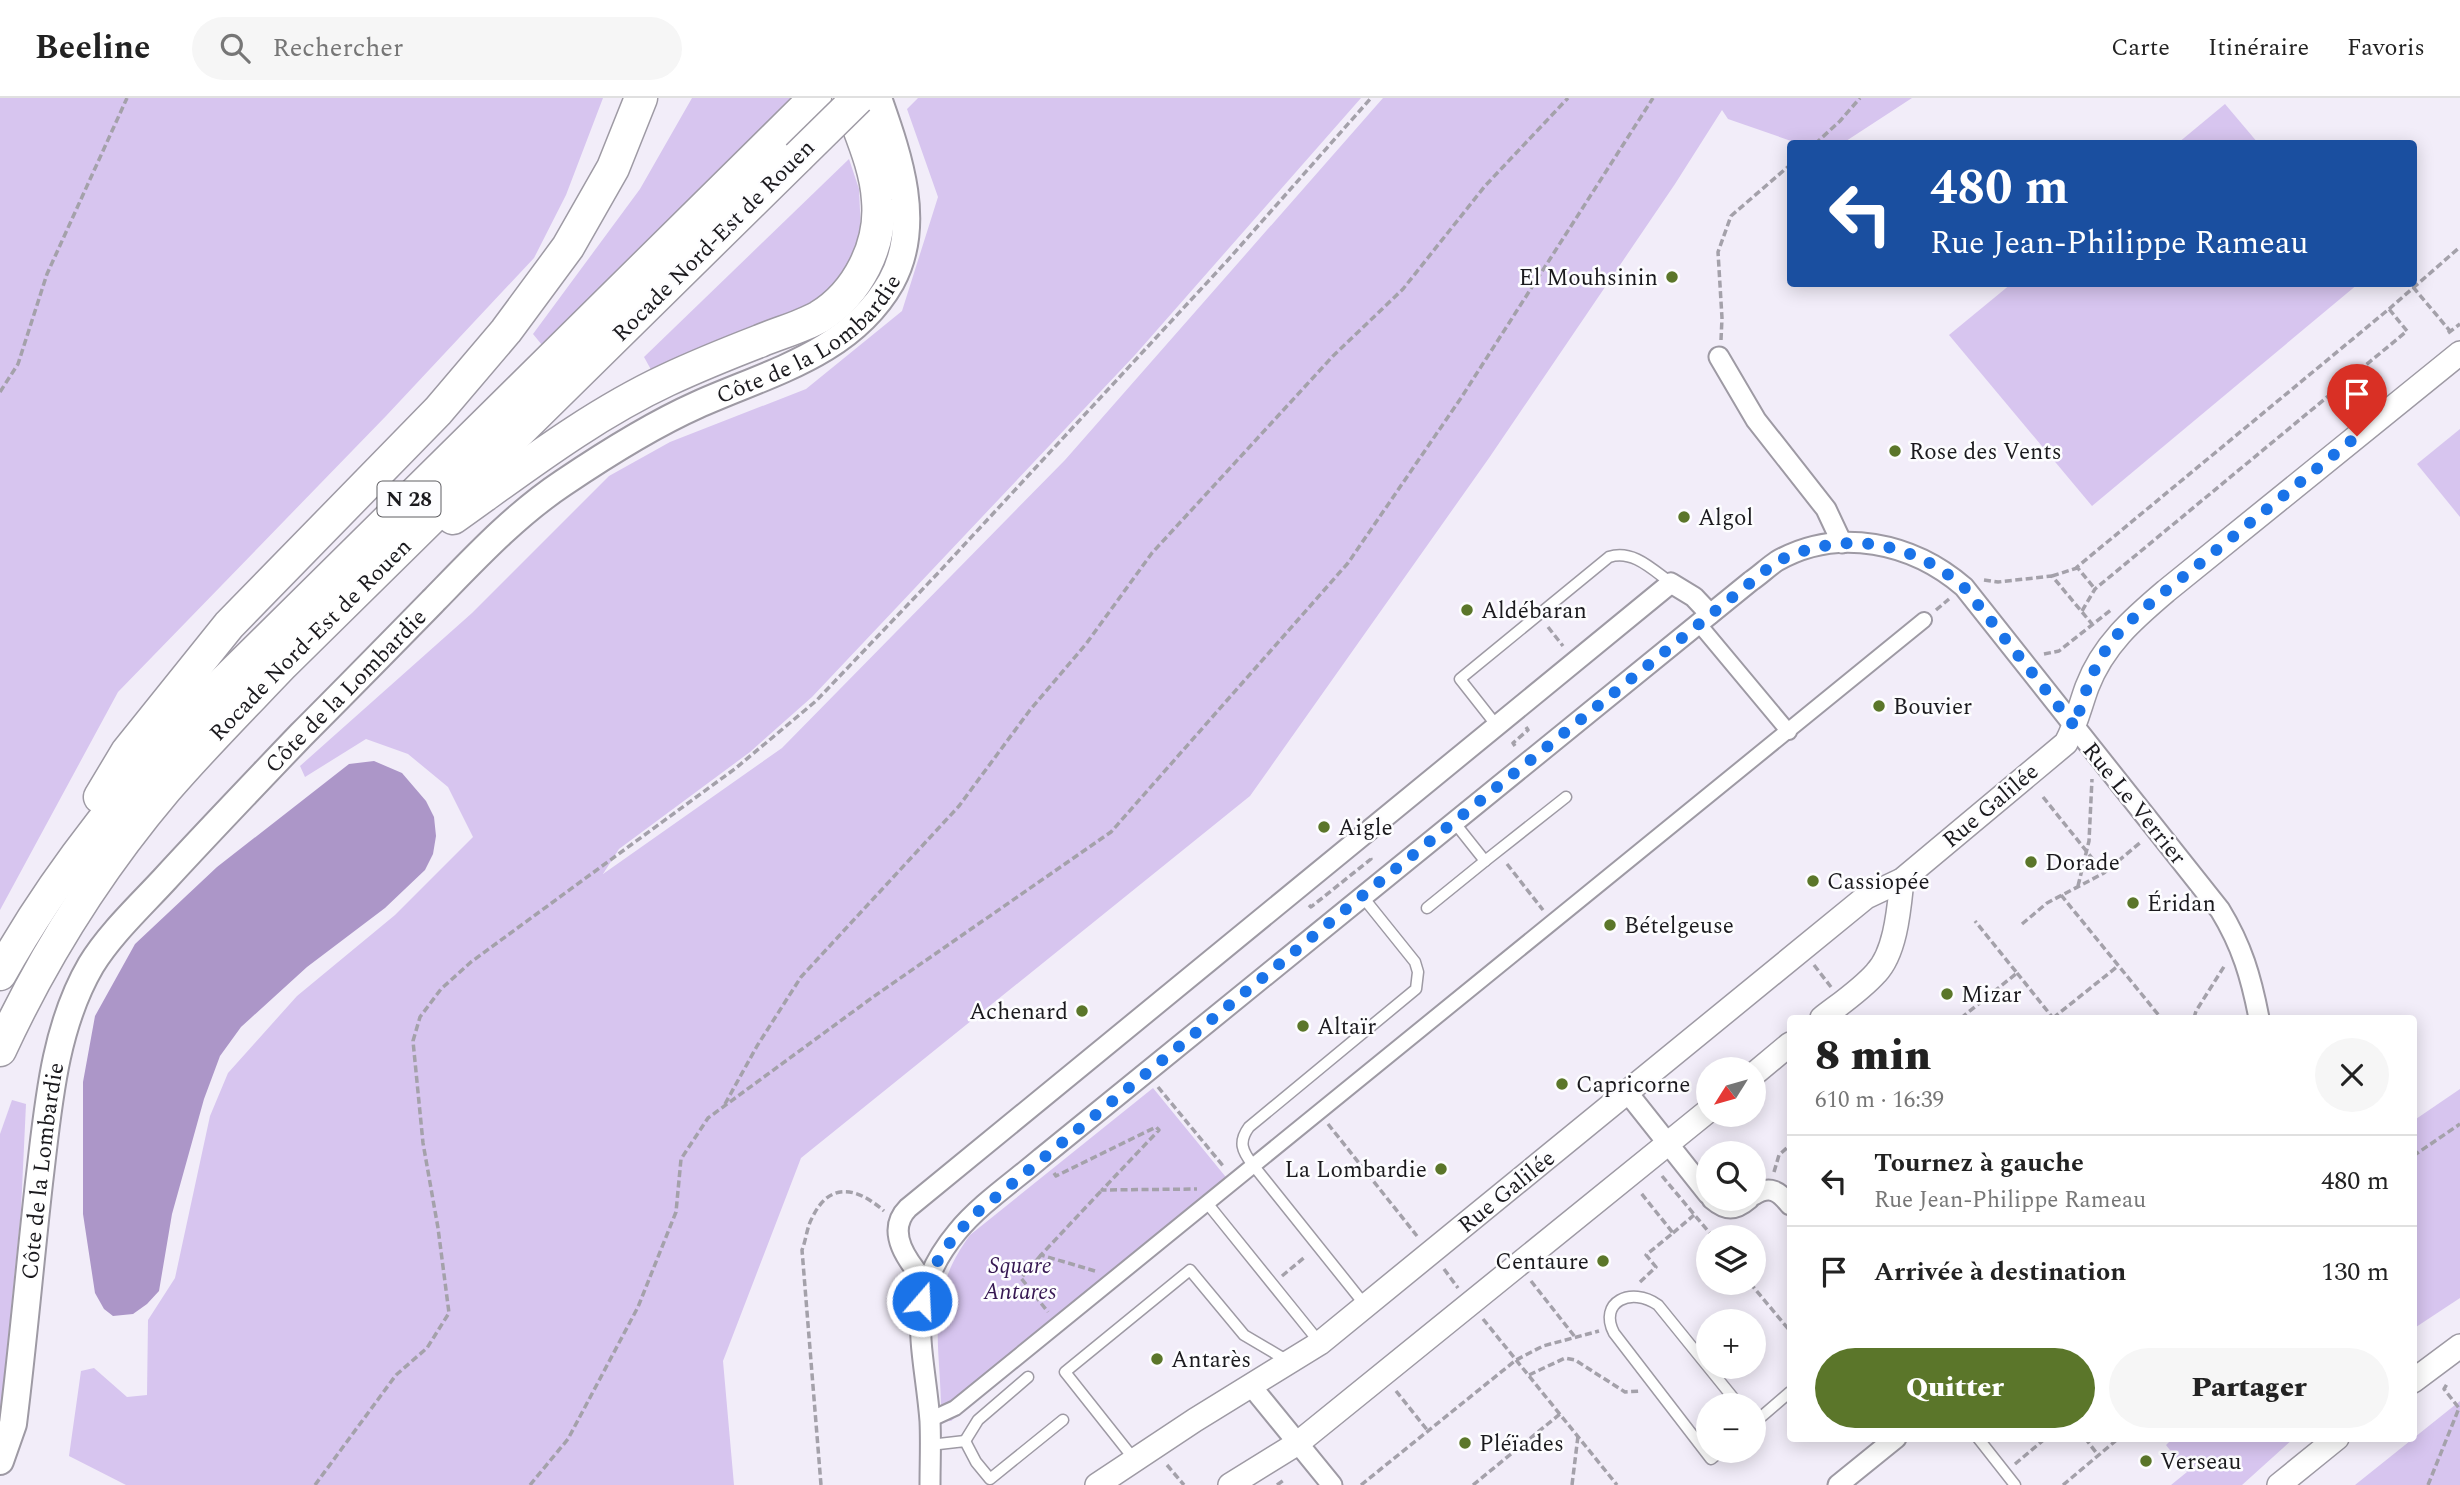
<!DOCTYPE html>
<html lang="fr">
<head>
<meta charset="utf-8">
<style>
	:root { --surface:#fff; --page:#f6f6f6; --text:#222; --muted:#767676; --line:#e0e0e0; --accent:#5b762a }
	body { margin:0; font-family:Spectral,serif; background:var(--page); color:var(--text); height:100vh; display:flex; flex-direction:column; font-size:26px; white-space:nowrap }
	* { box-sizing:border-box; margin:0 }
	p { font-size:23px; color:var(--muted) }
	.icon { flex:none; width:38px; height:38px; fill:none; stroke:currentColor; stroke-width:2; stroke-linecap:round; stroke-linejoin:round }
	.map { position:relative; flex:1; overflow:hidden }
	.drawer { position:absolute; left:1787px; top:917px; width:630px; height:427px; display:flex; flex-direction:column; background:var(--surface); border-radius:7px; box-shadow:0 4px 18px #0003 }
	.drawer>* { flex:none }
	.guide { position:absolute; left:1787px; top:42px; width:630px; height:147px; border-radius:7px; box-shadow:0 4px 18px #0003; background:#1a4fa0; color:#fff; overflow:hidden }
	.needle { width:46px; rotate:233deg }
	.buttons { position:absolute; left:1696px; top:959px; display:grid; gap:14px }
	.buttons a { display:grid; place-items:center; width:70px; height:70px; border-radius:50%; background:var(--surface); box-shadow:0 4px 18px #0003; font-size:35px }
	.pin { position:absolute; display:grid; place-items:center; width:60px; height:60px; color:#fff; margin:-72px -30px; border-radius:50% 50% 50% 0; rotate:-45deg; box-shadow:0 0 7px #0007 }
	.pin .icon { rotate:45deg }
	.me { position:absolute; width:77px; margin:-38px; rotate:19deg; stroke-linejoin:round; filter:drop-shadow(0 0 5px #0008) }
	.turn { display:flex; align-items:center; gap:24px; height:147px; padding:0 28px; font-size:32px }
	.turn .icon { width:91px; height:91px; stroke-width:2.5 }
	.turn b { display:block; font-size:49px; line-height:60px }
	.round { display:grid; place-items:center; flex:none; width:74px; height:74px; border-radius:37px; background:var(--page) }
	.headline { display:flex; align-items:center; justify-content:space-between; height:119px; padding:0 28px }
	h1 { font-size:42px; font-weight:800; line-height:52px }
	.cta { display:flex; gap:14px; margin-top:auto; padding:14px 28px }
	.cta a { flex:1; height:80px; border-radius:42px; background:var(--accent); color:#fff; font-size:28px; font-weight:800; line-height:80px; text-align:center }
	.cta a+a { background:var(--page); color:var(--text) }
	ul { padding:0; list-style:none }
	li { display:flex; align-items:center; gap:21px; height:91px; padding:0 28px; border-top:2px solid var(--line) }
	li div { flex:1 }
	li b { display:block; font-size:26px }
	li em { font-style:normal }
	header { display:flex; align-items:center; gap:42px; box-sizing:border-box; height:98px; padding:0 35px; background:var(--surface); border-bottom:2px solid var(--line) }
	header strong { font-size:33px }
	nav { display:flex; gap:38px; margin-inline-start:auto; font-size:24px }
	.search { width:490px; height:63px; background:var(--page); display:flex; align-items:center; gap:18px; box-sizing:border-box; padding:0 24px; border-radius:38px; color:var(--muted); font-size:26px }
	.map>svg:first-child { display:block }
	.green { fill:#d7c5ef }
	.water { fill:#ac96c8 }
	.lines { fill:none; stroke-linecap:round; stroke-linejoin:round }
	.service-casing { stroke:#9e9aa4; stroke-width:13 }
	.pedestrian-casing { stroke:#9e9aa4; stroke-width:18 }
	.minor-casing { stroke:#9e9aa4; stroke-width:23 }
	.tertiary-casing { stroke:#9e9aa4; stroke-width:26 }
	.secondary-casing { stroke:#9e9aa4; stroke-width:30 }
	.trunk-casing { stroke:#9e9aa4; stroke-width:35 }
	.path { stroke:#a4a1aa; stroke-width:3.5; stroke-dasharray:7 3.5; stroke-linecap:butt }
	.service { stroke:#fff; stroke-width:10 }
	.pedestrian { stroke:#fff; stroke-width:14 }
	.minor { stroke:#fff; stroke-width:19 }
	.tertiary { stroke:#fff; stroke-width:23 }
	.secondary { stroke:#fff; stroke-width:26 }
	.trunk { stroke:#fff; stroke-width:32 }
	.trunk-bridge-casing { stroke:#9e9aa4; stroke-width:35; stroke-linecap:butt }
	.trunk-bridge { stroke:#fff; stroke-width:32 }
	.route { stroke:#1a73e8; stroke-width:12; stroke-dasharray:0 21.6 }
	.poi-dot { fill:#5b762a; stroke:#fdfdff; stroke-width:2.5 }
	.labels { text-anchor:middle; stroke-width:5; stroke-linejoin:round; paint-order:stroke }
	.shield { fill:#fdfdff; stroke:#5f5e62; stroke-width:2 }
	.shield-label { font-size:21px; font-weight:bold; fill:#1b1a1e }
	.street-label { font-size:23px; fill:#1b1a1e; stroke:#fdfdff }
	.poi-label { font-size:23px; fill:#1b1a1e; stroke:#fdfdff; text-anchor:start }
	.park-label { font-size:23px; font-style:italic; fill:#361752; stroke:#fdfdff }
</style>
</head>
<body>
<header>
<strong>Beeline</strong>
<div class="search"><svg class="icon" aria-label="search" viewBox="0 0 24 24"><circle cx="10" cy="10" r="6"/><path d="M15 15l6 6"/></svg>Rechercher</div>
<nav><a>Carte</a><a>Itinéraire</a><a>Favoris</a></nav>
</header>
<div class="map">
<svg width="2460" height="1387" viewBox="0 0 2460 1387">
	<rect width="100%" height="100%" fill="#f2edf9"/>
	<g class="green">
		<polygon points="0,0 603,0 566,97 534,160 386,318 118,594 0,812"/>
		<polygon points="692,0 803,0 671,120 542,247 533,236 640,91"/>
		<polygon points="918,0 1361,0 1135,257 812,599 750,654 619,751 603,776 782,650 1065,362 1383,0 1912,0 1843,45 1797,45 1728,21 1722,12 1675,86 1489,360 1250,698 801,1060 723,1263 734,1387 126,1387 69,1358 81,1273 94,1270 127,1299 147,1297 148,1222 175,1180 210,1018 228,975 297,898 395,817 473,739 448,689 408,656 366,641 305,679 300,668 472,515 609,378 670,344 806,291 902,213 938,99 907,11"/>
		<polygon points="2225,6 2258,45 2178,45"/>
		<polygon points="849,61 859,91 861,134 855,164 830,195 794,220 654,277 644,259"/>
		<polygon points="2011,186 2358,186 2092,408 1949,237"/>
		<polygon points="2460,331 2460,419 2417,366"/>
		<path d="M1153,990L1234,1089L951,1323L941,1321C942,1247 922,1203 970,1137Z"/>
		<polygon points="2460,991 2460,1200 2413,1231 2413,1023"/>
		<polygon points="12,1002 26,1006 21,1112 0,1322 0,1036"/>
		<polygon points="2460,1303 2460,1387 2355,1387"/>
		<polygon points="2172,1341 2172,1340 2293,1341 2242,1387 2171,1387 2187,1374 2166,1347"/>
	</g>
	<polygon class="water" points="374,663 402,675 426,703 434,719 436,738 433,756 425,772 385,810 307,869 241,929 220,958 204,1001 172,1116 159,1193 147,1206 133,1216 113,1218 104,1211 95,1195 83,1116 83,984 95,918 135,846 217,769 349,666"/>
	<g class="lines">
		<defs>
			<g id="service">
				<path d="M1497,628L1460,581L1609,459C1633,451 1653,472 1671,485"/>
				<polyline points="1454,724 1485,763 1566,699"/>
				<path d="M1362,798L1415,864L1418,874L1416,891L1249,1029C1238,1044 1242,1053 1253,1067L1365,1207"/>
				<polyline points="1427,810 1485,763"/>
				<polyline points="1207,1105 1320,1245"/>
				<polyline points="1754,1325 1790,1294"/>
				<polyline points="1978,1340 2015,1387"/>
				<polyline points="965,1343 978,1322 1028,1279"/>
				<polyline points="930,1347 965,1343 976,1364 990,1381 1063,1322"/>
				<path d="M1721,1353L1711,1361L1614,1235C1598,1204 1631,1188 1658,1207L1739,1307"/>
				<polyline points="1134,1361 1065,1274 1190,1172 1244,1237 1288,1263"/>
			</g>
			<g id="pedestrian">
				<polyline points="1698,525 1789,634"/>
				<polyline points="929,1322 955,1310 1924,522"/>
			</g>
			<g id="minor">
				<polyline points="1719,259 1756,322 1826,411 1842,445"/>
				<polyline points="1627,994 1708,1096"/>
				<path d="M1754,1097C1770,1087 1779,1093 1790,1107"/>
				<path d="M1712,1101C1726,1113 1735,1113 1749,1101"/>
				<path d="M926,1185C909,1165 884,1134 908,1110L1671,485L1694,499L1710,516"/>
				<polyline points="1252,1289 1332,1387"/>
				<path d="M930,1387C930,1366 931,1344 930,1323C924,1247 902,1200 957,1134C980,1106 1013,1084 1041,1060L1751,483C1760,477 1768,469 1777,463C1838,428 1913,445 1964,489L2220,812C2242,848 2251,879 2259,920"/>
				<polyline points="1838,1387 1896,1340"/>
			</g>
			<g id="tertiary">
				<path d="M1822,920C1840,906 1861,892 1876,875C1896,854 1899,810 1902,782"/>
				<polyline points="1754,976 1790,946"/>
				<polyline points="2413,1283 2460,1248"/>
				<path d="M1097,1387L1195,1322L1320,1245L1866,799L1902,782L2066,645C2076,627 2080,608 2087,589C2103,547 2133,521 2166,493L2460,255"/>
				<polyline points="1230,1387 1298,1345 1708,1013"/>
				<polyline points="2279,1387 2337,1340"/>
			</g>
			<g id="secondary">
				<path id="s1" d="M0,1363L13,1326C23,1246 30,1165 39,1085C48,1012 53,932 91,867C110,836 139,809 164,782C209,733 255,685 301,637C346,592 390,547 435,501C475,460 515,417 563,385C606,356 650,328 697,307C768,275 850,256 891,184C923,126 898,57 878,0"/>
			</g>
			<g id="trunk">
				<path d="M453,420C522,371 590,318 667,282C697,268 729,255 760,243C779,235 801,229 819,219C858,195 882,147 878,102C876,67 859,33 848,0"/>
				<polyline points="100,699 127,654 229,527 438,313 506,233 568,149 613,70 641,0"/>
				<path d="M0,876C59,770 136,678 219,589L815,0"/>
				<path id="s2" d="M0,952C43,859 100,769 166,691C204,647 244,607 283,566L798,59"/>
			</g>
		</defs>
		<use href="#service" class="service-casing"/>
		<use href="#pedestrian" class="pedestrian-casing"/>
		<use href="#minor" class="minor-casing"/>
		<use href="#tertiary" class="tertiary-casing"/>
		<use href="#secondary" class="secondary-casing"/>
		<use href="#trunk" class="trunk-casing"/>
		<g class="path">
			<polyline points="1815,46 1840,23 1860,0"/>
			<polyline points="2413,189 2450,233"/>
			<polyline points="2389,211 2460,149"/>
			<polyline points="2448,235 2460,226"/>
			<polyline points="1721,242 1722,220 1718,154 1731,118 1790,67"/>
			<polyline points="0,294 18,266 47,176 127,0"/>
			<polyline points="2052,478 2077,470"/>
			<polyline points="1984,482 1998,484 2052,478 2092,526"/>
			<polyline points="1936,512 1949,501"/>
			<polyline points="2082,513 2095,491 2407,233 2389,211 2077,469 2095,491"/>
			<polyline points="1548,529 1563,548"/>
			<polyline points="2044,556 2059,553 2112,511"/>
			<polyline points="1515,648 1513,645 1528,632 1526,629"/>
			<polyline points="2043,699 2104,775"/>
			<polyline points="1507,766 1543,812"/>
			<polyline points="2078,788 2089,743 2092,681"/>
			<polyline points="2061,797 2161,920"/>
			<polyline points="1309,807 1311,809 1371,761 1370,759"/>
			<polyline points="2022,826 2047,805 2104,775 2141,744"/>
			<polyline points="1814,867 1831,889"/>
			<polyline points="2017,875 2053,920"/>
			<polyline points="1961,920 2017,875 1975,823"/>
			<polyline points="2053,920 2118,868"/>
			<polyline points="2194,920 2196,913 2225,867"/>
			<polyline points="1158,989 1224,1069"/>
			<polyline points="725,1006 757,948 801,879 959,708 1030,612 1086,546 1152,455 1333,258 1403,191 1485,88 1568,0"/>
			<polyline points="1328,1026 1417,1138"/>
			<polyline points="2413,1058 2460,1026"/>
			<polyline points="1774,1074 1779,1057 1790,1047"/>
			<polyline points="1054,1075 1056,1078 1156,1029 1159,1032 1102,1092 1197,1091"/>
			<polyline points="1662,1078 1713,1139"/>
			<polyline points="1673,1135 1694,1117"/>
			<polyline points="1041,1157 1021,1180 1048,1214"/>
			<polyline points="1444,1171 1458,1190"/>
			<polyline points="1095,1173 1041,1157 1102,1092"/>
			<polyline points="1282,1178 1306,1158"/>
			<polyline points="1531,1183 1575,1239"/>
			<polyline points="1640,1184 1656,1169 1646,1157 1673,1135 1641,1095"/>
			<polyline points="1750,1185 1790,1233"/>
			<polyline points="1483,1221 1617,1387"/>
			<polyline points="1529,1277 1565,1260 1575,1262 1625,1294 1641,1293"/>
			<polyline points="1396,1293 1428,1333"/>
			<polyline points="2085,1340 2098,1357"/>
			<polyline points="2015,1366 2046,1340"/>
			<polyline points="1167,1367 1184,1387"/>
			<polyline points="315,1387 396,1277 427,1250 449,1215 438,1130 423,1045 413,943 420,919 441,891 471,864 736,670 816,603 939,474 1227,163 1371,0"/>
			<polyline points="530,1387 568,1341 638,1209 676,1114 681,1061 708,1020 873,899 1111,734 1348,465 1461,300 1653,0"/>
			<path d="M821,1387L802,1152C806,1142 807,1129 812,1120C830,1082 858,1090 884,1113"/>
			<polyline points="1277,1387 1284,1382"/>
			<polyline points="1361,1387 1516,1262 1543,1248 1599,1233"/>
			<polyline points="1473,1387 1560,1316"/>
			<polyline points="1572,1387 1578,1338"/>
			<polyline points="2063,1387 2119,1340"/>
			<polyline points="2428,1387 2459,1310 2444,1291 2447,1286"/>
		</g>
		<use href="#service" class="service"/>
		<use href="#pedestrian" class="pedestrian"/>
		<use href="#minor" class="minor"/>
		<use href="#tertiary" class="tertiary"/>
		<use href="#secondary" class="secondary"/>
		<use href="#trunk" class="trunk"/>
		<defs>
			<polyline id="trunk-bridge" points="798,59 858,0"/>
		</defs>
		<use href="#trunk-bridge" class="trunk-bridge-casing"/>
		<use href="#trunk-bridge" class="trunk-bridge"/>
	</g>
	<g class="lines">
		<path class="route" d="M922,1203C929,1169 950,1142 974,1117L1362,798L1776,464C1842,432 1908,441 1964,489L2075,629C2082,602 2091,574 2107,550C2127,520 2170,490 2198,467C2251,424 2304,381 2357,338"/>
	</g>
	<g class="poi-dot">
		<circle cx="1672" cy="179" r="7"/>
		<circle cx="1895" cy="353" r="7"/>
		<circle cx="1684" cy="419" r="7"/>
		<circle cx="1467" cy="512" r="7"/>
		<circle cx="1879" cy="608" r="7"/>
		<circle cx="1324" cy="729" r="7"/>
		<circle cx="2031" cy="764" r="7"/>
		<circle cx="1813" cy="783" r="7"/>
		<circle cx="2133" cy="805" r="7"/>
		<circle cx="1610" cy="827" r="7"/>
		<circle cx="1947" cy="896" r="7"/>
		<circle cx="1082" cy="913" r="7"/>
		<circle cx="1303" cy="928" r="7"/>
		<circle cx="1562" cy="986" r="7"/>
		<circle cx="1441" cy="1071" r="7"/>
		<circle cx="1603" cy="1163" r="7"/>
		<circle cx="1157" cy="1261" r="7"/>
		<circle cx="1465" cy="1345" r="7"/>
		<circle cx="2146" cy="1363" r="7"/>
	</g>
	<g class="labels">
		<rect class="shield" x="377.5" y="383.5" width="63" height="35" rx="5"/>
		<g class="shield-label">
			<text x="409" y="408">N 28</text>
		</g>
		<g class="street-label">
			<text transform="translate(713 142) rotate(-45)" y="8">Rocade Nord-Est de Rouen</text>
			<text dy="8" stroke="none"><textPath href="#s1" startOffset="1470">Côte de la Lombardie</textPath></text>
			<text dy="8" stroke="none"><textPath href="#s2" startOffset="518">Rocade Nord-Est de Rouen</textPath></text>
			<text dy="8" stroke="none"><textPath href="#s1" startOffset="882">Côte de la Lombardie</textPath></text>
			<text transform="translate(2135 705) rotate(51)" y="8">Rue Le Verrier</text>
			<text transform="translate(1990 707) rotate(-40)" y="8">Rue Galilée</text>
			<text dy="8" stroke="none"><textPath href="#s1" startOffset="294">Côte de la Lombardie</textPath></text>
			<text transform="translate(1506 1093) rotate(-39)" y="8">Rue Galilée</text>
		</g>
		<g class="poi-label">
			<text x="1658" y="187" text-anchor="end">El Mouhsinin</text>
			<text x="1909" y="361">Rose des Vents</text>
			<text x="1698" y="427">Algol</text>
			<text x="1481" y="520">Aldébaran</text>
			<text x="1893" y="616">Bouvier</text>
			<text x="1338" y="737">Aigle</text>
			<text x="2045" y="772">Dorade</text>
			<text x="1827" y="791">Cassiopée</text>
			<text x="2147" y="813">Éridan</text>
			<text x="1624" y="835">Bételgeuse</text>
			<text x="1961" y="904">Mizar</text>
			<text x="1068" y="921" text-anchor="end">Achenard</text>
			<text x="1317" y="936">Altaïr</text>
			<text x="1576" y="994">Capricorne</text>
			<text x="1427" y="1079" text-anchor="end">La Lombardie</text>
			<text x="1589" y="1171" text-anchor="end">Centaure</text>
			<text x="1171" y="1269">Antarès</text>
			<text x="1479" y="1353">Pléïades</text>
			<text x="2160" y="1371">Verseau</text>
		</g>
		<g class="park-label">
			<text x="1020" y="1175">Square<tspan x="1020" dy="26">Antares</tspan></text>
		</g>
	</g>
</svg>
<div class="buttons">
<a><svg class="needle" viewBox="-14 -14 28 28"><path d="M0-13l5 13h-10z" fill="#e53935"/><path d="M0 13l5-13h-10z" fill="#767676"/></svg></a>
<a><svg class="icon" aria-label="search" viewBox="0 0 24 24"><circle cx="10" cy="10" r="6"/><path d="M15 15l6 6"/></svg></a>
<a><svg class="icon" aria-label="layers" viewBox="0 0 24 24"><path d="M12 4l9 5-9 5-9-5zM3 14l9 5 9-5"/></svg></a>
<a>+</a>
<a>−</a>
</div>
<div class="pin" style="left:2357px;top:338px;background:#d93025"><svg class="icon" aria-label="arrive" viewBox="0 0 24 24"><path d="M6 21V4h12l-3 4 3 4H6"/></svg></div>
<svg class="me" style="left:922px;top:1203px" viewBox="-20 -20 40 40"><circle r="17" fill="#1a73e8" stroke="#fff" stroke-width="3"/><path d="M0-11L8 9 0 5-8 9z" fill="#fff"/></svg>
<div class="guide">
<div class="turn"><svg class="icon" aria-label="left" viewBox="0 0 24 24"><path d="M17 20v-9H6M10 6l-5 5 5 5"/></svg><div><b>480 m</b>Rue Jean-Philippe Rameau</div></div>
</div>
<section class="drawer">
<div class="headline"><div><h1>8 min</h1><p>610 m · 16:39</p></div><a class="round"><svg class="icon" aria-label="close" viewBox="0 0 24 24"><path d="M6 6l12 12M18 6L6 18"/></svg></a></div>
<ul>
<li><svg class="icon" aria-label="left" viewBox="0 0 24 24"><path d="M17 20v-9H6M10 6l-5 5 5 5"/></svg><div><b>Tournez à gauche</b><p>Rue Jean-Philippe Rameau</p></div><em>480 m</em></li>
<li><svg class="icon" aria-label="arrive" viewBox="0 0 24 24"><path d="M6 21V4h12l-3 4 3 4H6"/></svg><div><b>Arrivée à destination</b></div><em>130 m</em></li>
</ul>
<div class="cta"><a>Quitter</a><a>Partager</a></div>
</section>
</div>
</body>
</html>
